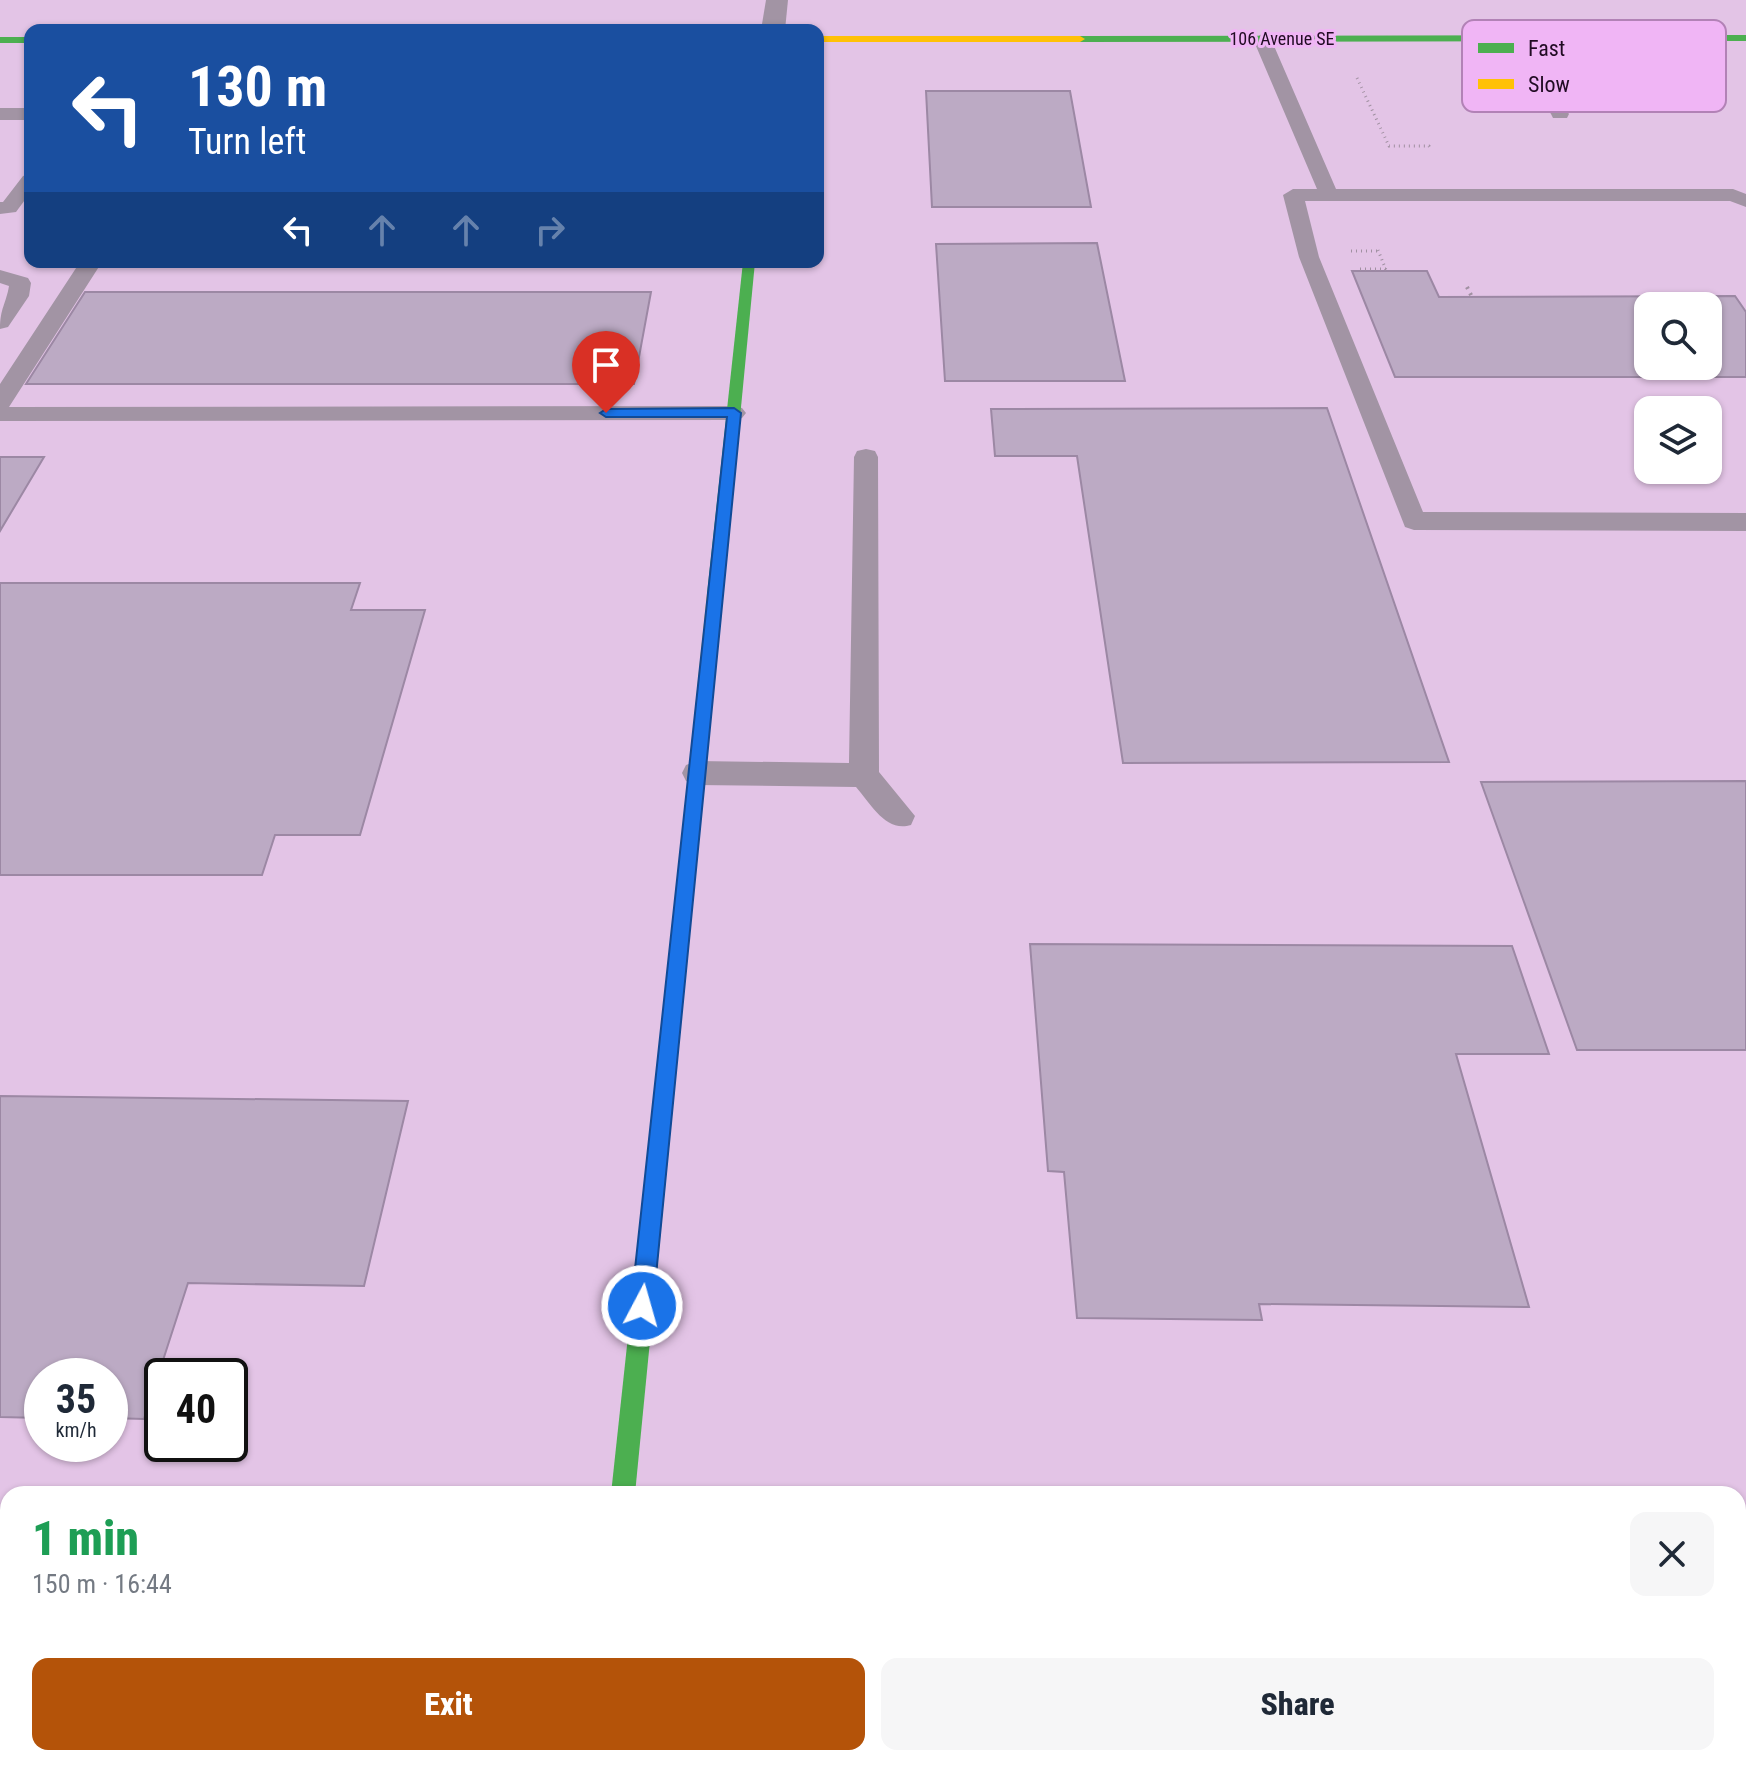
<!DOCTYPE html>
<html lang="en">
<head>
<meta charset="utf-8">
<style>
	:root { --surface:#fff; --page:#f6f6f7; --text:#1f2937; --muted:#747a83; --accent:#b45309 }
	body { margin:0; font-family:"Roboto Condensed",sans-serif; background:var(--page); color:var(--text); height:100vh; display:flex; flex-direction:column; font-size:30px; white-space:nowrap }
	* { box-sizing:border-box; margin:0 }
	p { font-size:26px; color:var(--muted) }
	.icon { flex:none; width:44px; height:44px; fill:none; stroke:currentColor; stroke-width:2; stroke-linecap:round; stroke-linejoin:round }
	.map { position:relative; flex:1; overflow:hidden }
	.panel { position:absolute; left:0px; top:1486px; width:1746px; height:280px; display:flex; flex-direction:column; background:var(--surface); border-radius:24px 24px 0 0; box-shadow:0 2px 6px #0004 }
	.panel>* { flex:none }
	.top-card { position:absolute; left:24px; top:24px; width:800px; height:244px; border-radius:16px; box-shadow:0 2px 6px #0004; background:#1a4fa0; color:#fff; overflow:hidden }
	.tools { position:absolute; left:1634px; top:292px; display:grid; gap:16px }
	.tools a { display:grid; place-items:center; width:88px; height:88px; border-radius:16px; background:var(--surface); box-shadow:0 2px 6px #0004; font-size:40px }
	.speed { position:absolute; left:24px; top:1358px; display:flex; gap:16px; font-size:40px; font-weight:700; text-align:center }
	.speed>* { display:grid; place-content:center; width:104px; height:104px; border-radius:50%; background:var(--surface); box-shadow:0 2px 6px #0004; line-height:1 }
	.speed small { font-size:20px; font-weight:400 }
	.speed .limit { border:4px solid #111; border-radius:12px; background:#fff; color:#111 }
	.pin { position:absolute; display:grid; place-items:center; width:68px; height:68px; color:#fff; margin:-82px -34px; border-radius:50% 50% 50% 0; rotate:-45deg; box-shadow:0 0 8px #0007 }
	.pin .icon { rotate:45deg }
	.me { position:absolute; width:88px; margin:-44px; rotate:6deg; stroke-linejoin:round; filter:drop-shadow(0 0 6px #0008) }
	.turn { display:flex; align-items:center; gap:28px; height:168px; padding:0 32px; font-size:36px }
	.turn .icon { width:104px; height:104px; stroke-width:2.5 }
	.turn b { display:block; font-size:56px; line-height:68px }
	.lanes { display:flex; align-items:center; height:76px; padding:0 32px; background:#0003; justify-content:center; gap:40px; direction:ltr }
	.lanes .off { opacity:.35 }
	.round { display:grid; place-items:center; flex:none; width:84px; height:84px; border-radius:16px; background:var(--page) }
	.overview { display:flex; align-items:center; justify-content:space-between; height:136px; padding:0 32px }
	h1 { font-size:48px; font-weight:800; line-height:60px; color:#1e9e55 }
	.action { display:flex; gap:16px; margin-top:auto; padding:16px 32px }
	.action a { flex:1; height:92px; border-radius:16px; background:var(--accent); color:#fff; font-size:32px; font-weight:800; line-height:92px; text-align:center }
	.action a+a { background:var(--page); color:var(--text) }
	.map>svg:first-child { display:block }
	.building { fill:#bcaac4; stroke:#9c88a4; stroke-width:2; fill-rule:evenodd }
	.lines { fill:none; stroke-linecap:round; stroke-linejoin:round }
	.path-far1 { stroke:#a191a2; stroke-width:3; stroke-dasharray:1 4; stroke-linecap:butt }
	.path { stroke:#a191a2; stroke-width:4; stroke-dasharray:2 5; stroke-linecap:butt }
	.lane { fill:#a294a4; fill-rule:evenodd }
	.street { fill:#a294a4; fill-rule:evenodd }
	.fast { fill:#4caf50; fill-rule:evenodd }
	.slow { fill:#ffc107; fill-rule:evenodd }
	.route { fill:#1a73e8; stroke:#114b97; stroke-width:2 }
	.labels { text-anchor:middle; stroke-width:6; stroke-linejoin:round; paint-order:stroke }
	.far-street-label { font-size:18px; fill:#210b23; stroke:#f0b5f5 }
	.key { fill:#f0b5f5; stroke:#b282b6; stroke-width:2 }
	.key-label { font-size:22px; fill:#210b23 }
</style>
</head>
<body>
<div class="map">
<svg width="1746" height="1766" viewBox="0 0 1746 1766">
	<rect width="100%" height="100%" fill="#e3c4e6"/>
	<g class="building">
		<polygon points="926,91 1070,91 1091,207 932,207"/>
		<polygon points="1097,243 1125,381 945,381 936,244"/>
		<path d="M1352,271H1427L1439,297L1735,296L1746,312V377H1395ZM1648,306H1708V366H1648Z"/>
		<polygon points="85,292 651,292 634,384 26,384"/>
		<polygon points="1327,408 1449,762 1123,763 1077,456 995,456 991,409"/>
		<polygon points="0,457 44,457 0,531"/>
		<polygon points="0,583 360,583 351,610 425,610 360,835 275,835 262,875 0,875"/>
		<polygon points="1746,781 1746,1050 1577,1050 1481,782"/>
		<polygon points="1030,944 1512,946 1549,1054 1456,1054 1529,1307 1259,1304 1262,1320 1077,1318 1064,1172 1048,1171"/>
		<polygon points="0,1096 408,1101 364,1286 188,1283 144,1419 110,1418 110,1376 42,1376 42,1418 0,1417"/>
	</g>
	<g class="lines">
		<g class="path-far1">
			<polyline points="1357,78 1389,146 1429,146 1431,150"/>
			<polyline points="1378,250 1386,270"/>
			<polyline points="1351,251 1378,251"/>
			<polyline points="1360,269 1386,269"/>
		</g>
		<polyline class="path" points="1467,287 1472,297"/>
		<g class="lane">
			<polygon points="1509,33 1515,34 1569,114 1567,118 1553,118 1551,114 1500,38"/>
			<polygon points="1262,34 1271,39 1336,189 1733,189 1746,194 1746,207 1730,201 1305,201 1319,257 1423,512 1746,513 1746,531 1414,530 1405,527 1299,257 1283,195 1293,189 1317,189 1253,39"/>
			<rect x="0" y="108" width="30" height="12"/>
			<polygon points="30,174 30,193 16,212 0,214 0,202 3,202 23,176"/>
			<polygon points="80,262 102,262 9,407 734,406 742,408 746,413 742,418 734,420 0,421 0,384"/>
			<path d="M0,270L28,278L31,283L29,296L8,327L0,329C0,308 6,304 9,286L0,283Z"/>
			<path d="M866,449L875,451L878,457L879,772L915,816L911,825C886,833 871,804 856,787L697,785L686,781L682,773L686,765L697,761L849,763L854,457L857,451Z"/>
		</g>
		<g class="street">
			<polygon points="766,0 788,0 785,30 761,30"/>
			<rect x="562" y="1758" width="66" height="8"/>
		</g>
		<g class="fast">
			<polygon points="1746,35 1746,41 1080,42 1075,39 1080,36"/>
			<rect x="0" y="37" width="30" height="6"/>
			<polygon points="743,262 755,262 723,594 715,599 707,594"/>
			<polygon points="685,883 691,886 694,891 635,1494 611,1494 676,891 679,886"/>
		</g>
		<g class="slow">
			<polygon points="818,36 1080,36 1085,39 1080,42 818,42"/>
			<polygon points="715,589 723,594 694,891 691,896 679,896 676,891 707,594"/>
		</g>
	</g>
	<polygon class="route" points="734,408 741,413 653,1306 650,1314 642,1317 634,1314 631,1306 727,417 606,417 600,413 606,409"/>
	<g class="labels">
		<g class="far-street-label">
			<text x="1282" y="45">106 Avenue SE</text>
		</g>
	</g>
	<rect x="1462" y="20" width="264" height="92" rx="12" class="key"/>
	<rect x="1478" y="43" width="36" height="10" fill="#4caf50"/>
	<rect x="1478" y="79" width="36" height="10" fill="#ffc107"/>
	<g class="key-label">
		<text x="1528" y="56">Fast</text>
		<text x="1528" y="92">Slow</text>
	</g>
</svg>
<div class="tools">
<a><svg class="icon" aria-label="search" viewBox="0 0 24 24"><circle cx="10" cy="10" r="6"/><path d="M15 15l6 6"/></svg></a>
<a><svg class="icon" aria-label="layers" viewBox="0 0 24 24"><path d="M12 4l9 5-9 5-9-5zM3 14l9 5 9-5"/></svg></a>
</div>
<div class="speed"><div>35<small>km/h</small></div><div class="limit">40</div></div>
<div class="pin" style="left:606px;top:413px;background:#d93025"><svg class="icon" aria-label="arrive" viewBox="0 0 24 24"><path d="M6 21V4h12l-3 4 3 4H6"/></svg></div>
<svg class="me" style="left:642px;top:1306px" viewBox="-20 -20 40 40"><circle r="17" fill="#1a73e8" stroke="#fff" stroke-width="3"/><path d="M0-11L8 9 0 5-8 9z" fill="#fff"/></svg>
<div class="top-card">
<div class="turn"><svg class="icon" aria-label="left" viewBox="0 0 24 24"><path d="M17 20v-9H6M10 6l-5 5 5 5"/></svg><div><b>130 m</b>Turn left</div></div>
<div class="lanes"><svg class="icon" aria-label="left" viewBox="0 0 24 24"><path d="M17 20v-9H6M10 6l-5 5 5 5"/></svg><svg class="icon off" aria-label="ahead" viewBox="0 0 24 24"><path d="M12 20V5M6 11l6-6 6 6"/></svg><svg class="icon off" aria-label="ahead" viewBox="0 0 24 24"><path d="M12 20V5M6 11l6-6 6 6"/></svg><svg class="icon off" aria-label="right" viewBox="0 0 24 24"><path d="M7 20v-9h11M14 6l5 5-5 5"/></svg></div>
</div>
<section class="panel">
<div class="overview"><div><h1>1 min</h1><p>150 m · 16:44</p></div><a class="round"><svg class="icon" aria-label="close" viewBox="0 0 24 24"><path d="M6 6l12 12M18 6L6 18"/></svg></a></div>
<div class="action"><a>Exit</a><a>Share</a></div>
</section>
</div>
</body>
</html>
